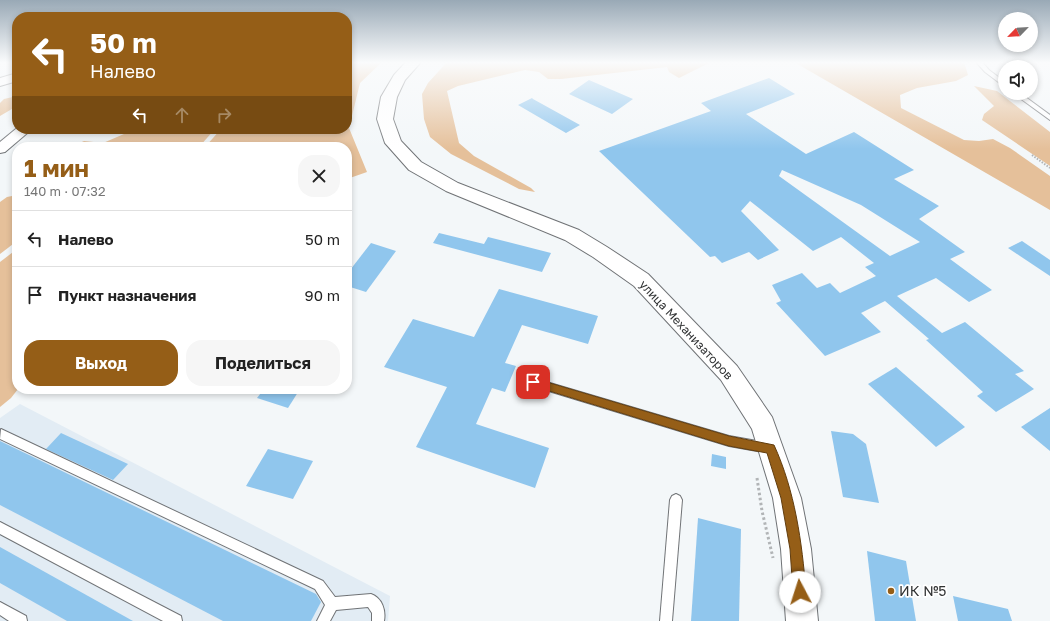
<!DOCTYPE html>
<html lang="ru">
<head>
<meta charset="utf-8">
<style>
	:root { --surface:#fff; --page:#f6f6f6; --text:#222; --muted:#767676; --line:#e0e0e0; --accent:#955e17 }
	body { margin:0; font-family:"Golos Text",sans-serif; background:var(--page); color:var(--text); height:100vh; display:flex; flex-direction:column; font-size:15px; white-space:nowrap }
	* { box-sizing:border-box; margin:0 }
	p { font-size:13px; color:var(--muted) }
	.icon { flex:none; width:22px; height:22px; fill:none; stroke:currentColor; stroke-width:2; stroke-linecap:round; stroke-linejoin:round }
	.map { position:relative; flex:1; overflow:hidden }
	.details { position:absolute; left:12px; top:142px; width:340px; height:252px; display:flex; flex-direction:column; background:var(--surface); border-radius:16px; box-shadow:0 2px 6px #0003 }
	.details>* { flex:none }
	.guide { position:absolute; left:12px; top:12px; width:340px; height:122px; border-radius:16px; box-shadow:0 2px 6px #0003; background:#955e17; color:#fff; overflow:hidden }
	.needle { width:26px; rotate:245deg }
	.controls { position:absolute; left:998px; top:12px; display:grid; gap:8px }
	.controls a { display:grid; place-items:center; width:40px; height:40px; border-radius:50%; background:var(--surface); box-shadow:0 2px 6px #0003; font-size:20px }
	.pin { position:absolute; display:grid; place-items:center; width:34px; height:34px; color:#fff; margin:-17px; border-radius:8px; box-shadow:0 2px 6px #0006 }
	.me { position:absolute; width:44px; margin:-22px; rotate:355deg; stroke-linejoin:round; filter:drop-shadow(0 0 3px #0008) }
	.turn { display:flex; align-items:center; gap:14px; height:84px; padding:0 12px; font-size:18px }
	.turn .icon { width:52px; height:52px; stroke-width:2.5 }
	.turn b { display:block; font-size:28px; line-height:34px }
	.lanes { display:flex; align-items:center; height:38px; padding:0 12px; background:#0003; justify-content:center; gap:20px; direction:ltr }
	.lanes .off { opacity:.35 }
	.round { display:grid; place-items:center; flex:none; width:42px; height:42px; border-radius:16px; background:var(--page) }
	.overview { display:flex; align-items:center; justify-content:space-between; height:68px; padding:0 12px }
	h1 { font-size:24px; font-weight:700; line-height:30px; color:var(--accent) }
	.primary-button { display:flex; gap:8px; margin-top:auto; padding:8px 12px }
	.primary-button a { flex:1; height:46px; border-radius:16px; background:var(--accent); color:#fff; font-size:16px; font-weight:700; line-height:46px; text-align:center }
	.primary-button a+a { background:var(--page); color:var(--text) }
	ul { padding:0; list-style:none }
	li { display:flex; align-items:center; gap:12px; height:56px; padding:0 12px; border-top:1px solid var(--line) }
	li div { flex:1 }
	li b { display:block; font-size:15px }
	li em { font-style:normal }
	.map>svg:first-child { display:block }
	.built { fill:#e2ecf4 }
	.green { fill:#e5c09a }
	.building { fill:#90c6ed; fill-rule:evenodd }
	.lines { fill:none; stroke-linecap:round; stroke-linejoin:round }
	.lane-casing { stroke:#707376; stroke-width:2 }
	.street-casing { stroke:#707376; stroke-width:2 }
	.secondary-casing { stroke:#707376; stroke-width:2 }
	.path-far1 { stroke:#b1b4b6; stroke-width:2; stroke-dasharray:1.5 1.5; stroke-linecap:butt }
	.path { stroke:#b1b4b6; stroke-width:3; stroke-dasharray:2.5 2.5; stroke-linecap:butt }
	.lane { fill:#fff; fill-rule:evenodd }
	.street { fill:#fff; fill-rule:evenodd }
	.secondary { fill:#fff; fill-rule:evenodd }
	.route { fill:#955e17; stroke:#613d0f }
	.poi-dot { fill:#955e17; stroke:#fff; stroke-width:1.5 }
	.labels { text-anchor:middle; stroke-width:3.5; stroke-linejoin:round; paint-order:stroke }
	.street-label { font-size:12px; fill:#313334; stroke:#fff }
	.near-poi-label { font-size:14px; fill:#313334; stroke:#fff; text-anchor:start }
</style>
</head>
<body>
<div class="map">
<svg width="1050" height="621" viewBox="0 0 1050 621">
	<rect width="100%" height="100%" fill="#f3f7f9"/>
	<polygon class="built" points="20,404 390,596 388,621 0,621 0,418"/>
	<g class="green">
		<polygon points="347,62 382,62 360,83 349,128 367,172 347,179 347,147 205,147 221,129 347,129"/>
		<polygon points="447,62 711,62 679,78 669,72 667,67 561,79 548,79 539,72 525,70 458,86 447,91 459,143 474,156 531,188 535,192 519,189 451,154 430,137 424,119 422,94 428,83"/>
		<polygon points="794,62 964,62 968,75 956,81 917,88 900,95 901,108 964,140 979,141 993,139 1010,148 1050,176 1050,210"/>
		<polygon points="974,86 997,91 1050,132 1050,166 982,120 984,114 994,106"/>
		<polygon points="17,96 17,106 0,116 0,103 4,99"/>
		<polygon points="131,129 215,129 199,147 71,147 84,141 103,143 124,134"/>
		<polygon points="17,195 17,241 0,254 0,202 7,197"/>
		<polygon points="17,249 18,389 11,398 0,407 0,262"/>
	</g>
	<g class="building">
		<path d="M769,78L795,94L746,114L806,154L854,132L914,170L894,179L939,206L919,219L965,252L950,259L992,290L969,302L936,278L897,296L942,333L965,322L1024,371L1015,374L1034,389L996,412L977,396L983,392L926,340L929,339L885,301L861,313L881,332L825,356L776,303L781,301L772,285L802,273L817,288L830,283L840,293L876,276L865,267L874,263L841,237L813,251L750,201L741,211L779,250L758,260L749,252L722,263L715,256L710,257L599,151L711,111L701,103ZM782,170L861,205L920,242L890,256L779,176Z"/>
		<polygon points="589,80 633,99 612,114 569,94"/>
		<polygon points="532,98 533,99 580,125 566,133 518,105"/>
		<polygon points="439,233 484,244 488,237 551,253 542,272 433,243"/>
		<polygon points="1022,241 1050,260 1050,276 1008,248"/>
		<polygon points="371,243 396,251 366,292 347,286 347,274"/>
		<polygon points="499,289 598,316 588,344 522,325 505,363 516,366 505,392 492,388 476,424 549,448 535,488 416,447 447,387 384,367 413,319 474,337"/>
		<polygon points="896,367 965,427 936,447 868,384"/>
		<polygon points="264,389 300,389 288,408 257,398"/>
		<polygon points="1050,408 1050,451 1021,427"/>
		<polygon points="831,431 853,434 866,444 879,503 843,497"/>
		<polygon points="61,433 128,464 113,480 46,449"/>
		<polygon points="0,441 316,594 321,602 311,621 223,621 0,505"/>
		<polygon points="268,449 313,461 293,499 246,486"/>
		<polygon points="712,454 726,457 726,469 711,466"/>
		<polygon points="698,518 741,529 739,621 691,621"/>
		<polygon points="0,547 133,621 67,621 0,583"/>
		<polygon points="867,551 906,561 916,621 875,621"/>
		<polygon points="953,596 1008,609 1012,621 958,621"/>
	</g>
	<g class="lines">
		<defs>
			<g id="lane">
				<polygon points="976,62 982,62 989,70 1005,82 1005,87 985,72"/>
				<polygon points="1013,93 1020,93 1050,115 1050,120"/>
				<polygon points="533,378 729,436 768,443 772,444 773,448 772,452 768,453 729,446 529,385 528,382 529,379"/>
				<path d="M1,429L323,581L335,597L371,594C382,598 386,610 384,621H372V613L368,607L336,610L330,621H317L325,605L315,589L0,439Z"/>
				<polygon points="676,494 680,496 682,500 672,621 660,621 670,500 672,496"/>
				<polygon points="0,522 181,616 182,621 163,621 0,534"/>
				<polygon points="0,602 26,616 27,621 9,621 0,615"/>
			</g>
			<g id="street">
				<polygon points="17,73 17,81 0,86 0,78"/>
				<polygon points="17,128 32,129 5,152 0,153 0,142"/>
			</g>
			<polygon id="secondary" points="406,62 421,62 405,80 397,97 393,119 401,141 421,162 458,183 579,230 607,247 648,274 737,366 772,417 801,498 811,549 818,621 786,621 781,549 773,498 752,429 721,380 634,286 593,257 565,240 446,191 409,170 385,143 377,119 381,97 394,75"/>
		</defs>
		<use href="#lane" class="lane-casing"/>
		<use href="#street" class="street-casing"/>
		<use href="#secondary" class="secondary-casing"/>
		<polyline class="path-far1" points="1032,155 1050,168"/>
		<polyline class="path" points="757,478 762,511 773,558"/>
		<use href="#lane" class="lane"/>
		<use href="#street" class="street"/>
		<use href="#secondary" class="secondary"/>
	</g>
	<linearGradient id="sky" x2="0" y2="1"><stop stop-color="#99a9b6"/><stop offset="0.42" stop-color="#fafbfc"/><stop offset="1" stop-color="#fafbfc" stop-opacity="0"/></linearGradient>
	<rect width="1050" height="149" fill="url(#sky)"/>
	<path class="route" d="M533,378L729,436L774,445C795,491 802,542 806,592L804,597L800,598L795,597L793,592L790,549L781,498L767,453L729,446L533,386L529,385L528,382L529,379Z"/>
	<circle class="poi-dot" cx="891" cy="591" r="4"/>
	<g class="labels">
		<g class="street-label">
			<text transform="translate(686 330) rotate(47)" y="4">улица Механизаторов</text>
		</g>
		<g class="near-poi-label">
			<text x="899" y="596">ИК №5</text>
		</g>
	</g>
</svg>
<div class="controls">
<a><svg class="needle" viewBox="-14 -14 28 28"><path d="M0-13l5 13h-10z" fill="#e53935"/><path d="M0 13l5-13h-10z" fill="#767676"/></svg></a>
<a><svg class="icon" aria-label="sound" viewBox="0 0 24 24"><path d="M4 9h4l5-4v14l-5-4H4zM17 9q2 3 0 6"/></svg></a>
</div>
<div class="pin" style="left:533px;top:382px;background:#d93025"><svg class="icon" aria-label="arrive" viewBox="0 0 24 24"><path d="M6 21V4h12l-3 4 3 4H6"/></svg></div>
<svg class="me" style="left:800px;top:592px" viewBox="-20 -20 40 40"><circle r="19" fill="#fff"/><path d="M0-13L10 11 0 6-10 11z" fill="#955e17"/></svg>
<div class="guide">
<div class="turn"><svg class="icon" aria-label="left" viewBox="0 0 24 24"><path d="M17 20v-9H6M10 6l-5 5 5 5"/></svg><div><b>50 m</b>Налево</div></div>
<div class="lanes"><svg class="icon" aria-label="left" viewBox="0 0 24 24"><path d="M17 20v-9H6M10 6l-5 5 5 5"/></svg><svg class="icon off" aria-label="ahead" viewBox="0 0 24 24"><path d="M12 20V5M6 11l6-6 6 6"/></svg><svg class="icon off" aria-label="right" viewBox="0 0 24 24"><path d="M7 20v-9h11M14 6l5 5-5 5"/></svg></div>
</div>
<section class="details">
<div class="overview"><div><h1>1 мин</h1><p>140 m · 07:32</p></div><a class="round"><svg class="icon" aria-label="close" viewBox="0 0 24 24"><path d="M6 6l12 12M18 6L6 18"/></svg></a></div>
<ul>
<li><svg class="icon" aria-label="left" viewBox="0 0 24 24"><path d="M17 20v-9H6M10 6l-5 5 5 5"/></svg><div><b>Налево</b></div><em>50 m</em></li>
<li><svg class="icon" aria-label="arrive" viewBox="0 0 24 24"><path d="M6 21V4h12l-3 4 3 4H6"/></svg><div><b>Пункт назначения</b></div><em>90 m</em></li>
</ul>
<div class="primary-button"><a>Выход</a><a>Поделиться</a></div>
</section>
</div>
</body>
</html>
